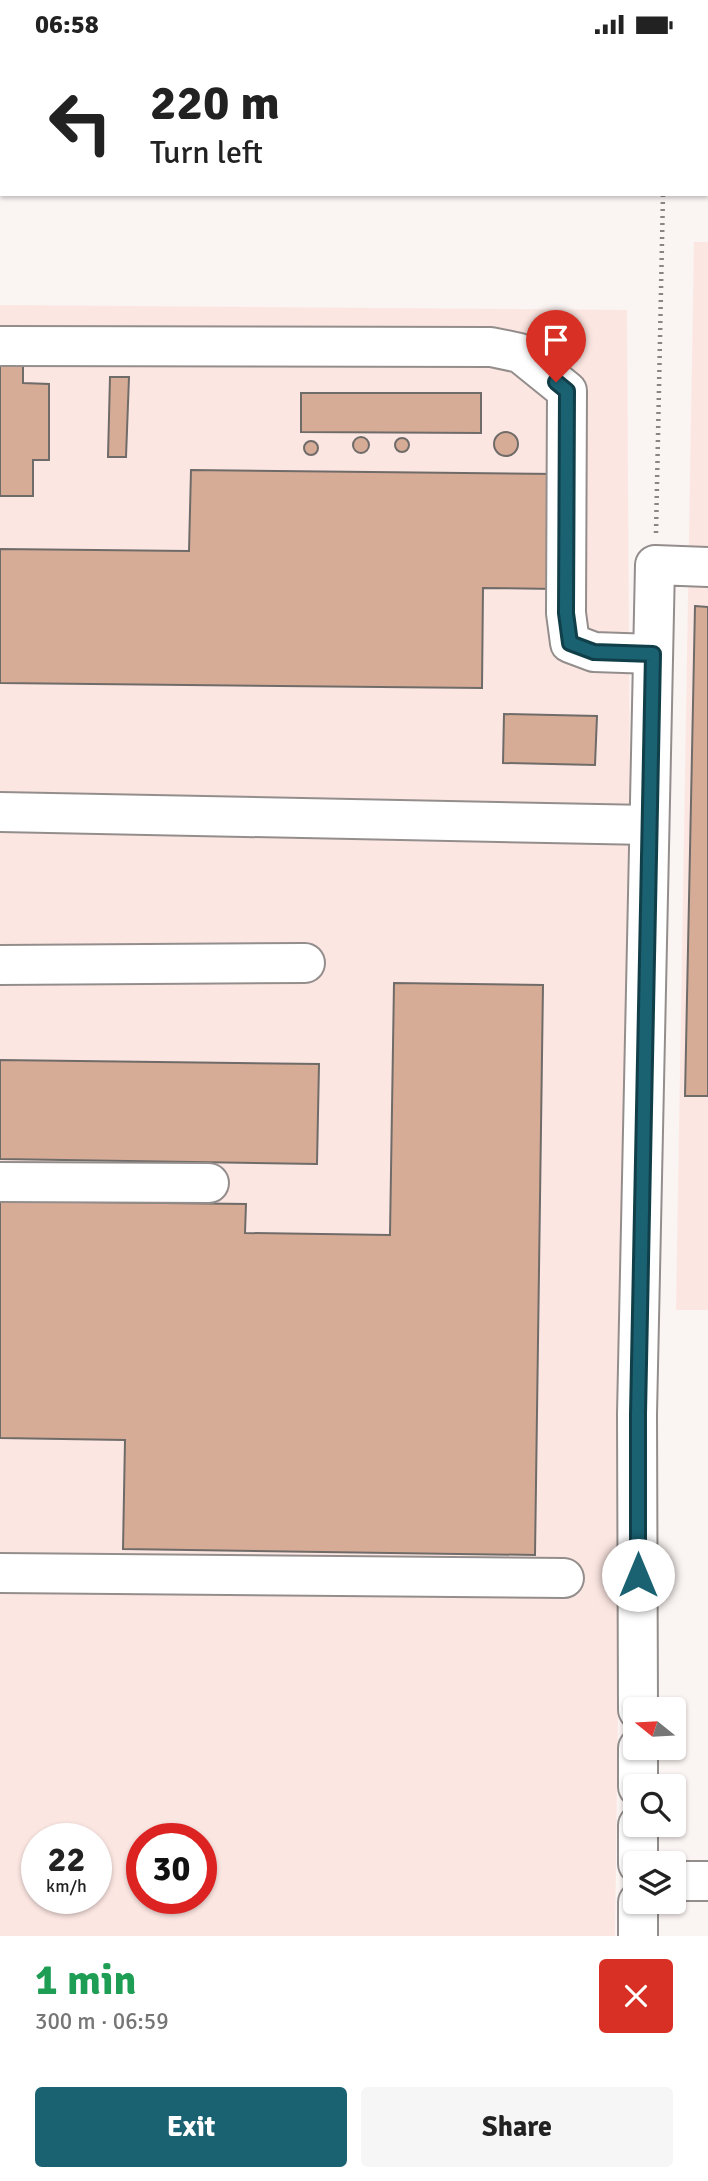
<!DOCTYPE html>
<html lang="en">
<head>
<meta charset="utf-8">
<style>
	:root { --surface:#fff; --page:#f6f6f6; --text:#222; --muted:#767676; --accent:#1a6171 }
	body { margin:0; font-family:Signika,sans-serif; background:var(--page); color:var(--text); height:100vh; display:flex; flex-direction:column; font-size:26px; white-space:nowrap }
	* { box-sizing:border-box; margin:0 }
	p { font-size:23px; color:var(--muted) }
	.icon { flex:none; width:38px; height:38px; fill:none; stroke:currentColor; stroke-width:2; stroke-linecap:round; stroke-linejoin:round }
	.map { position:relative; height:1887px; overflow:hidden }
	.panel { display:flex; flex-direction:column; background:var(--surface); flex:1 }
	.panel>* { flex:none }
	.banner { position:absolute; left:0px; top:0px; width:709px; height:147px; box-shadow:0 2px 5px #0004; background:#fff; color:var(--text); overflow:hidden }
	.needle { width:46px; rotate:288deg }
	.controls { position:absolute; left:623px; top:1648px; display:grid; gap:14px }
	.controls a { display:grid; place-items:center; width:63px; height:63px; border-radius:7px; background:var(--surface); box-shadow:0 2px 5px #0004; font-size:35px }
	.speed { position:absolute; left:21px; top:1774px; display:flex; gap:14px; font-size:35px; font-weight:700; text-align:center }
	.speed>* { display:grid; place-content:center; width:91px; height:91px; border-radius:50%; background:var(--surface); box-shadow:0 2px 5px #0004; line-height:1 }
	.speed small { font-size:18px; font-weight:400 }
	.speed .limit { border:10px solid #d22; background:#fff; color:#111 }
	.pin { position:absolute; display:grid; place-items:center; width:60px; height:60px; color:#fff; margin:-72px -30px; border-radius:50% 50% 50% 0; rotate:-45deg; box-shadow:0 0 7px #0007 }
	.pin .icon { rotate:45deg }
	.me { position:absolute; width:77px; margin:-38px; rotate:0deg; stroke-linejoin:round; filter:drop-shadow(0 0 5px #0008) }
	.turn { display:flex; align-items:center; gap:24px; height:147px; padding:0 35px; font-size:32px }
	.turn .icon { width:91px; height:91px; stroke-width:2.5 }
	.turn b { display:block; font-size:49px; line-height:60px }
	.round { display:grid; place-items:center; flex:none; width:74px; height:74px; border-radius:7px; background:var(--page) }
	.overview { display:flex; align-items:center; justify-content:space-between; height:119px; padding:0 35px }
	h1 { font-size:42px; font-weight:700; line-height:52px; color:#1e9e55 }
	.action { display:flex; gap:14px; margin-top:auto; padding:14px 35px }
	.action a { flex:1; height:80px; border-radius:7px; background:var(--accent); color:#fff; font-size:28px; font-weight:700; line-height:80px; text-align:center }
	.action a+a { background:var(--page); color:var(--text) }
	.status { display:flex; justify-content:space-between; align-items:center; height:49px; padding:0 35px; background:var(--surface); direction:ltr }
	.status svg { height:19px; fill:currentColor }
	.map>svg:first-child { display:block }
	.industrial { fill:#fce6e2; fill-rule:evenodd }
	.building { fill:#d7ac97; stroke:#6f6b68; stroke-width:2 }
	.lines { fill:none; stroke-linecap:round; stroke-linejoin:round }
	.minor-casing { stroke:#938e8c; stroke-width:42 }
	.path { stroke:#898584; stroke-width:4.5; stroke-dasharray:2 5; stroke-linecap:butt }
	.minor { stroke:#fff; stroke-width:38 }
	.route-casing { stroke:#113f49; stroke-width:18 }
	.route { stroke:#1a6171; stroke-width:12 }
</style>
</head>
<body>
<div class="status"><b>06:58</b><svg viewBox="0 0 49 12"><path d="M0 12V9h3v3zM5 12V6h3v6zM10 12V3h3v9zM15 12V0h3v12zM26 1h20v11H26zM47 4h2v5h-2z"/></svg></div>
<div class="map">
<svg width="708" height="1887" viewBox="0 0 708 1887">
	<rect width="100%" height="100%" fill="#faf4f2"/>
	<g class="industrial">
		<polygon points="694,193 708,193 708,1261 676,1261"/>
		<path d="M0,256L627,261L630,765L615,1887H0ZM37,1790H96V1850H37ZM142,1790H201V1850H142Z"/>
	</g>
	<g class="building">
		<polygon points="0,304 23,304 23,334 49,335 49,411 33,411 33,447 0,447"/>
		<polygon points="110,328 129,328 126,408 108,408"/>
		<polygon points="301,344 481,344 481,384 301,383"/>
		<circle cx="506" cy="395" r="12"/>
		<circle cx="361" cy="396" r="8"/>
		<circle cx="402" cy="396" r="7"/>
		<circle cx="311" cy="399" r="7"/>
		<polygon points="191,421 557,425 556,540 483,539 482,639 0,634 0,500 189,502"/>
		<polygon points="695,557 708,558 708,1047 685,1047"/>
		<polygon points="504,665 597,667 595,716 503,714"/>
		<polygon points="394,934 543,936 535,1506 123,1500 125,1391 0,1389 0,1152 246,1155 245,1184 390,1186"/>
		<polygon points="0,1011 319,1015 317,1115 0,1110"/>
	</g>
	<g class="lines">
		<defs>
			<g id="minor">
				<polyline points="0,297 491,298 520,304 567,342 566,564 570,594 594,603 653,605"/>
				<polyline points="0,763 649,776"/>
				<polyline points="0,916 305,914"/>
				<polyline points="0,1133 209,1134"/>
				<polyline points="0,1524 564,1529"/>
				<polyline points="638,1661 637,1365 655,516 708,518"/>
				<polyline points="638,1699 638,1738"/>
				<polyline points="638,1776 638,1815"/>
				<polyline points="674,1832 708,1832"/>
				<polyline points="638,1853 638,1887"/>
			</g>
		</defs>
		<use href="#minor" class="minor-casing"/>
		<g class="path">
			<polyline points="667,2 667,0"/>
			<polyline points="656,484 663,145"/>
		</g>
		<use href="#minor" class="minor"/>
	</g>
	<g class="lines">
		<defs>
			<polyline id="route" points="556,333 567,342 566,564 570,594 594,603 653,605 638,1365 638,1526"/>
		</defs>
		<use href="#route" class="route-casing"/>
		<use href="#route" class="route"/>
	</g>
</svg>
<div class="controls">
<a><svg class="needle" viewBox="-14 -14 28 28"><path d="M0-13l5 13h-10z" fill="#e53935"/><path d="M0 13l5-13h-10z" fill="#767676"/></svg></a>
<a><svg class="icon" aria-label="search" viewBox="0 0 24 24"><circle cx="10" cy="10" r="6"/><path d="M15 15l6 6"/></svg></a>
<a><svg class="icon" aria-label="layers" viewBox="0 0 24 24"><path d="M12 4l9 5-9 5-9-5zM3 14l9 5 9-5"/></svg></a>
</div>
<div class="speed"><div>22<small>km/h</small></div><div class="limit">30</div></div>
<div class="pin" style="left:556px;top:333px;background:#d93025"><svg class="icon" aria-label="arrive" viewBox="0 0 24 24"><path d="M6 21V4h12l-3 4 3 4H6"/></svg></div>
<svg class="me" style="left:638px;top:1526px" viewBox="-20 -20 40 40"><circle r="19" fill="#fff"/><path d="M0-13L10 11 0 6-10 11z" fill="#1a6171"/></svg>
<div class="banner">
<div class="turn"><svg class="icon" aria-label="left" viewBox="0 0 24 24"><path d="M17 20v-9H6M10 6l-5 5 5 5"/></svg><div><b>220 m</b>Turn left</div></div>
</div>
</div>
<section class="panel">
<div class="overview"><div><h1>1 min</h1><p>300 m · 06:59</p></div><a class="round" style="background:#d93025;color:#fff"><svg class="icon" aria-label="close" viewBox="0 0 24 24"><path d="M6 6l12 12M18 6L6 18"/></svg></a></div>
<div class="action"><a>Exit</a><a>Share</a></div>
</section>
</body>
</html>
